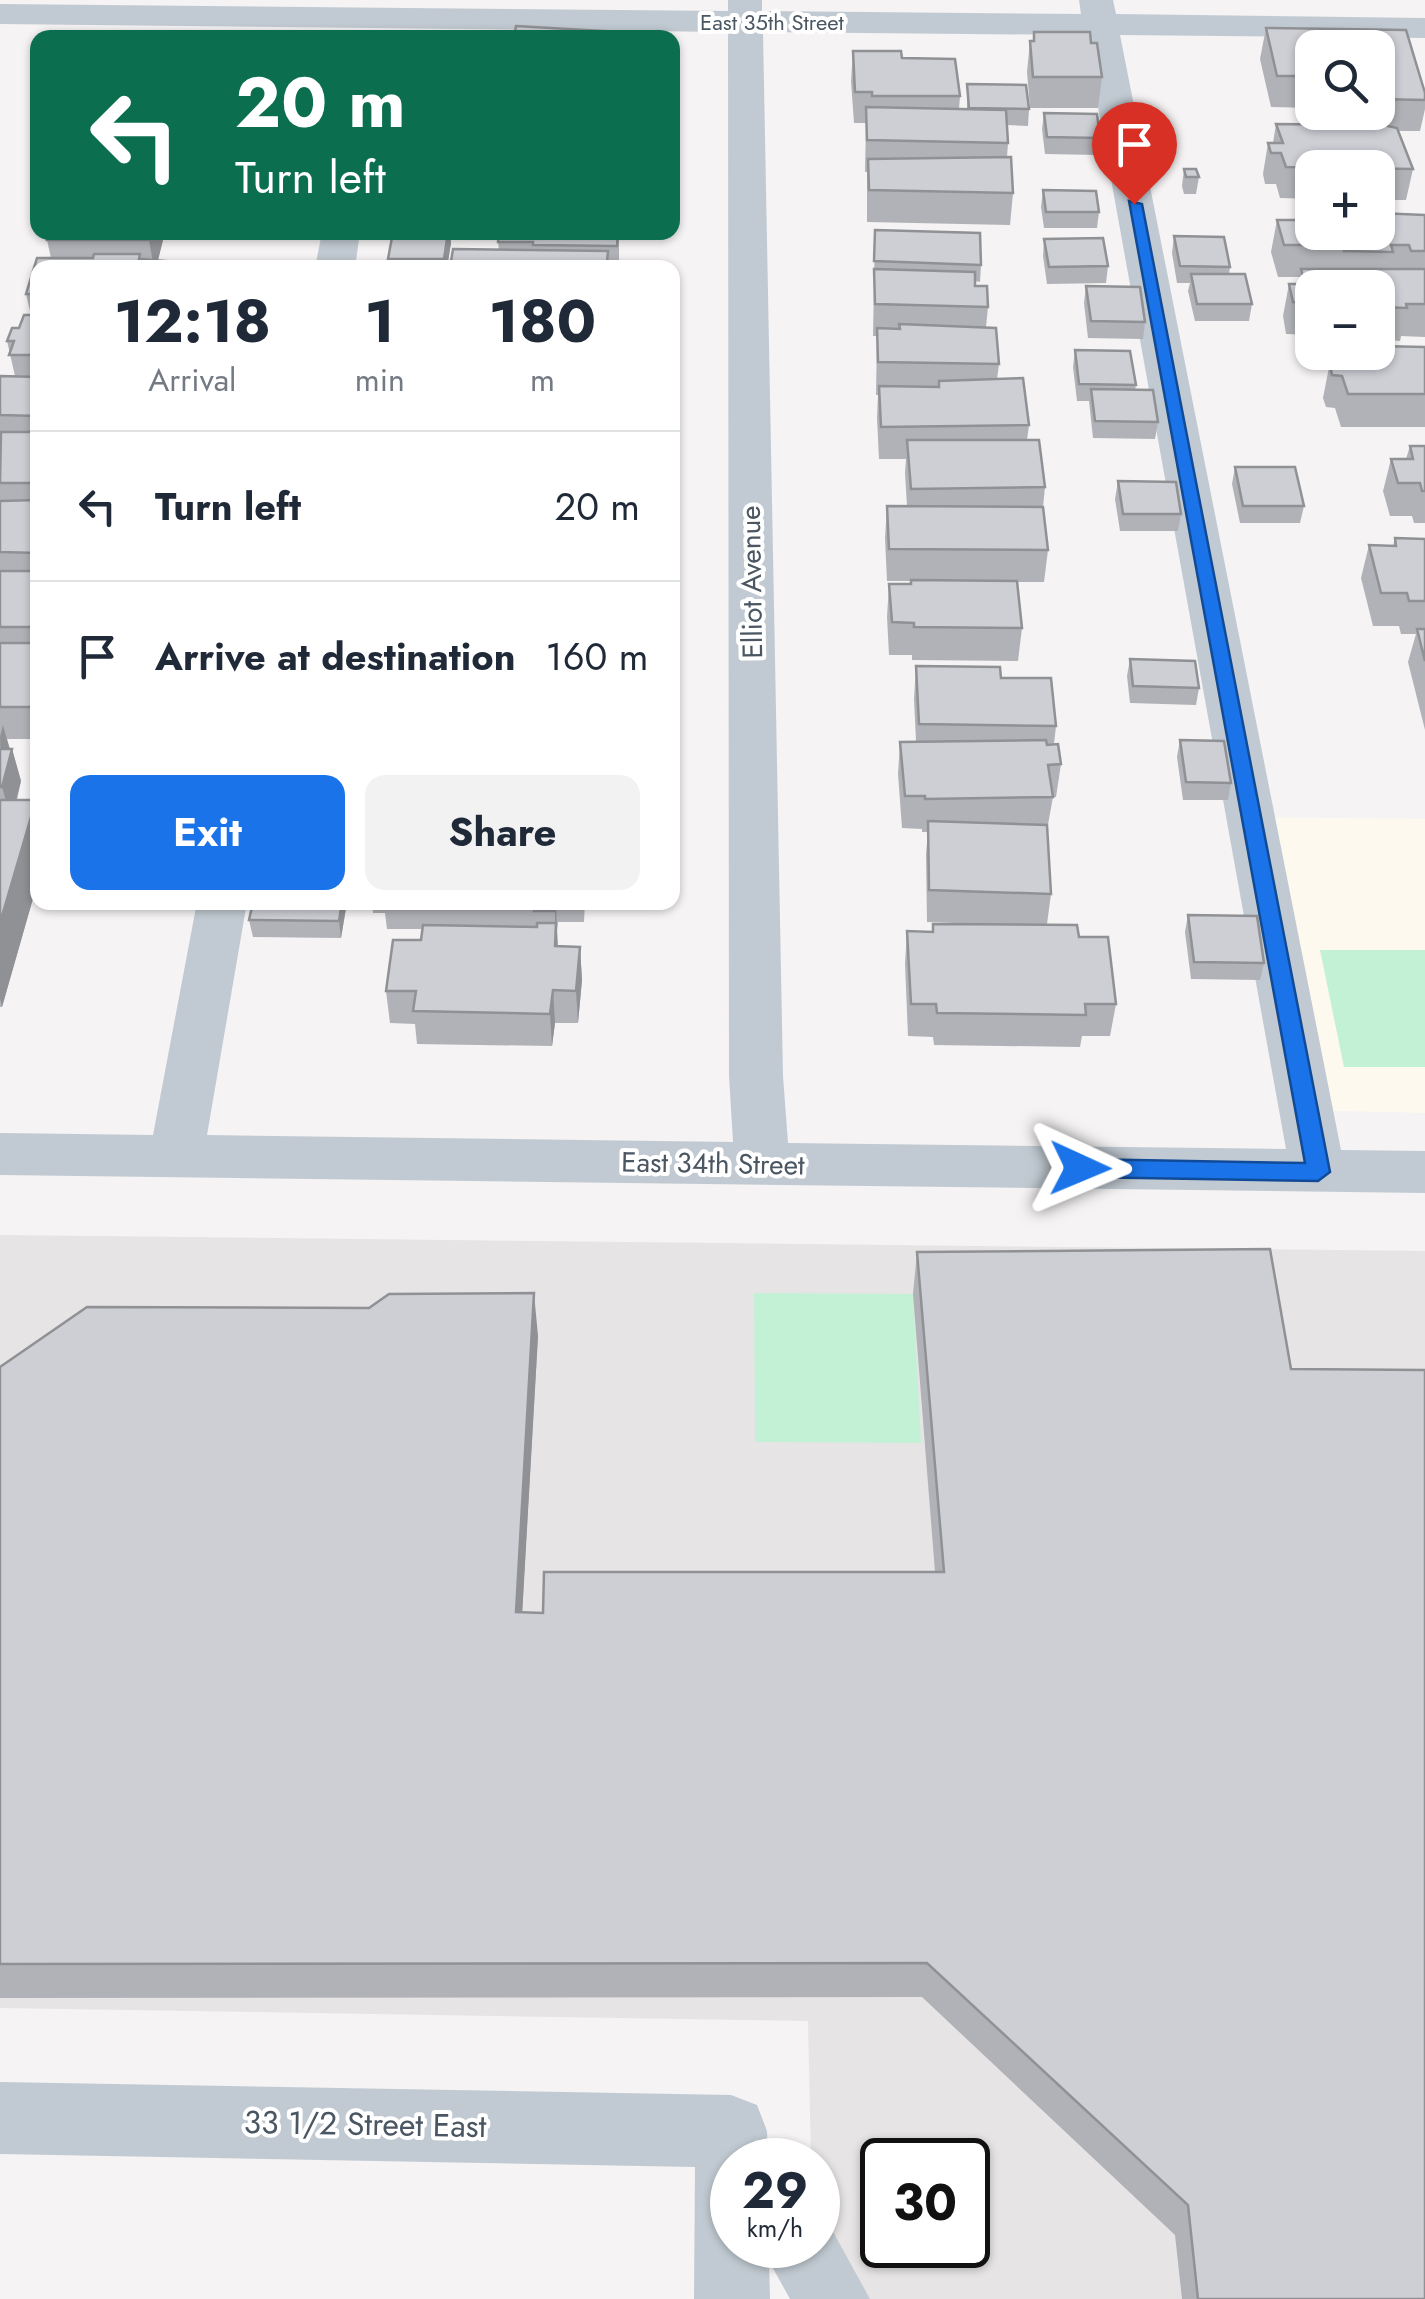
<!DOCTYPE html>
<html lang="en">
<head>
<meta charset="utf-8">
<style>
	:root { --surface:#fff; --page:#f2f2f3; --text:#1f2937; --muted:#747a83; --line:#e0e1e3; --accent:#1a73e8 }
	body { margin:0; font-family:Jost,sans-serif; background:var(--page); color:var(--text); height:100vh; display:flex; flex-direction:column; font-size:38px; white-space:nowrap }
	* { box-sizing:border-box; margin:0 }
	p { font-size:32px; color:var(--muted) }
	.icon { flex:none; width:55px; height:55px; fill:none; stroke:currentColor; stroke-width:2; stroke-linecap:round; stroke-linejoin:round }
	.map { position:relative; flex:1; overflow:hidden }
	.panel { position:absolute; left:30px; top:260px; width:650px; height:650px; display:flex; flex-direction:column; background:var(--surface); border-radius:20px; box-shadow:0 2px 8px #0004 }
	.panel>* { flex:none }
	.banner { position:absolute; left:30px; top:30px; width:650px; height:210px; border-radius:20px; box-shadow:0 2px 8px #0004; background:#0b6e4f; color:#fff; overflow:hidden }
	.tools { position:absolute; left:1295px; top:30px; display:grid; gap:20px }
	.tools a { display:grid; place-items:center; width:100px; height:100px; border-radius:20px; background:var(--surface); box-shadow:0 2px 8px #0004; font-size:50px }
	.speed { position:absolute; left:710px; top:2138px; display:flex; gap:20px; font-size:50px; font-weight:700; text-align:center }
	.speed>* { display:grid; place-content:center; width:130px; height:130px; border-radius:50%; background:var(--surface); box-shadow:0 2px 8px #0004; line-height:1 }
	.speed small { font-size:25px; font-weight:400 }
	.speed .limit { border:5px solid #111; border-radius:15px; background:#fff; color:#111 }
	.pin { position:absolute; display:grid; place-items:center; width:85px; height:85px; color:#fff; margin:-102px -42px; border-radius:50% 50% 50% 0; rotate:-45deg; box-shadow:0 0 10px #0007 }
	.pin .icon { rotate:45deg }
	.me { position:absolute; width:110px; margin:-55px; rotate:91deg; stroke-linejoin:round; filter:drop-shadow(0 0 8px #0008) }
	.turn { display:flex; align-items:center; gap:35px; height:210px; padding:0 40px; font-size:45px }
	.turn .icon { width:130px; height:130px; stroke-width:2.5 }
	.turn b { display:block; font-size:70px; line-height:85px }
	.eta { display:flex; justify-content:space-evenly; align-items:center; height:170px; text-align:center }
	.eta b { font-size:60px; font-weight:700; line-height:70px }
	.cta { display:flex; gap:20px; margin-top:auto; padding:20px 40px }
	.cta a { flex:1; height:115px; border-radius:20px; background:var(--accent); color:#fff; font-size:40px; font-weight:700; line-height:115px; text-align:center }
	.cta a+a { background:var(--page); color:var(--text) }
	ul { padding:0; list-style:none }
	li { display:flex; align-items:center; gap:30px; height:150px; padding:0 40px; border-top:2px solid var(--line) }
	li div { flex:1 }
	li b { display:block; font-size:38px }
	li em { font-style:normal }
	.map>svg:first-child { display:block }
	.commercial { fill:#fdf9ef }
	.education { fill:#e6e4e5; fill-rule:evenodd }
	.green { fill:#c3f1d5 }
	.lines { fill:none; stroke-linecap:round; stroke-linejoin:round }
	.minor { fill:#c1cad2; fill-rule:evenodd }
	.wall { fill:#b0b2b7 }
	.shaded-wall { fill:#909195 }
	.building { fill:#cdcfd5; stroke:#909195; stroke-width:2.5 }
	.route { fill:#1a73e8; stroke:#114b97; stroke-width:2.5 }
	.labels { text-anchor:middle; stroke-width:8; stroke-linejoin:round; paint-order:stroke }
	.far-street-label { font-size:22px; fill:#4a5661; stroke:#fff }
	.street-label { font-size:28px; fill:#4a5661; stroke:#fff }
	.near-street-label { font-size:32px; fill:#4a5661; stroke:#fff }
</style>
</head>
<body>
<div class="map">
<svg width="1425" height="2299" viewBox="0 0 1425 2299">
	<rect width="100%" height="100%" fill="#f5f3f3"/>
	<polygon class="commercial" points="1250,817 1425,819 1425,1113 1299,1110"/>
	<path class="education" d="M0,1235L1425,1251V2299H814L818,2160H811L808,2021L0,2008ZM882,2160H968V2245H882Z"/>
	<g class="green">
		<polygon points="1320,950 1425,950 1425,1067 1344,1067"/>
		<polygon points="754,1293 913,1294 921,1443 755,1442"/>
	</g>
	<g class="lines">
		<g class="minor">
			<path d="M728,0H762V11L1081,14L1079,0H1113L1116,14L1425,18V38L1120,35L1341,1150L1425,1151V1193L0,1175V1133L153,1135L197,902H247L207,1135L733,1142L729,1076L728,32L0,24V4L728,11ZM763,32L1085,35L1286,1149L788,1143L783,1076Z"/>
			<polygon points="322,232 360,232 355,268 315,268"/>
			<polygon points="0,2082 731,2095 757,2105 767,2131 768,2160 732,2160 732,2245 818,2245 818,2215 826,2219 870,2299 790,2299 769,2261 770,2299 694,2299 695,2167 0,2154"/>
		</g>
	</g>
	<g class="wall">
		<polygon points="1266,28 1406,30 1425,93 1425,109 1420,131 1398,131 1413,169 1406,200 1378,200 1378,168 1312,168 1312,199 1280,198 1276,184 1265,184 1263,174 1268,143 1273,143 1276,124 1336,125 1333,112 1378,112 1378,48 1312,48 1312,108 1271,107 1260,59"/>
		<polygon points="1034,32 1091,43 1102,77 1098,108 1030,108 1027,72 1030,41 1033,41"/>
		<polygon points="853,51 902,58 960,96 959,109 967,109 967,84 1029,109 1028,126 1007,125 1008,143 1007,157 1013,193 1010,225 867,222 867,172 865,172 866,123 854,123 851,81"/>
		<polygon points="1044,113 1100,138 1098,155 1045,154 1042,129"/>
		<polygon points="1184,169 1199,177 1196,194 1184,194 1182,186"/>
		<polygon points="1043,190 1099,212 1097,228 1044,228 1041,207"/>
		<polygon points="1300,213 1425,215 1425,337 1401,336 1400,341 1378,339 1378,288 1312,288 1312,335 1286,334 1283,316 1289,284 1298,284 1300,277 1278,277 1271,252 1277,220 1298,220"/>
		<polygon points="875,230 981,265 980,282 975,281 975,286 988,307 986,327 999,364 997,379 1029,425 1027,440 1045,487 1043,507 1048,550 1044,582 1017,582 1022,628 1018,661 912,660 912,655 889,655 887,617 889,584 911,584 911,581 887,581 885,538 887,506 907,506 905,473 906,459 879,459 877,418 878,395 876,395 877,336 873,336"/>
		<polygon points="49,232 165,232 158,260 202,264 203,268 38,268 38,739 7,739 10,749 12,749 21,781 17,800 36,800 38,807 38,881 2,1007 0,1007 0,376 15,376 7,341 12,328 19,328 24,315 31,315 26,294 37,258 51,258 47,240"/>
		<polygon points="619,232 619,268 499,250 498,242"/>
		<polygon points="1174,236 1230,267 1229,274 1252,304 1249,321 1195,321 1188,291 1190,283 1177,283 1172,253"/>
		<polygon points="1044,239 1108,266 1106,283 1047,284 1043,256"/>
		<polygon points="451,243 447,268 388,268 388,259"/>
		<polygon points="1086,286 1145,322 1143,339 1088,338 1084,303"/>
		<polygon points="1425,347 1425,427 1341,427 1335,408 1326,407 1323,398 1332,352 1378,352"/>
		<polygon points="1075,350 1136,385 1135,390 1158,422 1155,439 1093,438 1089,401 1077,401 1073,367"/>
		<polygon points="1410,446 1425,446 1425,523 1414,523 1412,516 1390,516 1383,491 1391,459 1406,459"/>
		<polygon points="1235,467 1304,506 1300,523 1240,523 1232,484"/>
		<polygon points="1118,481 1181,514 1178,531 1120,531 1115,499"/>
		<polygon points="1395,538 1425,539 1425,730 1408,662 1416,634 1401,634 1399,626 1373,626 1361,578 1369,545 1393,546"/>
		<polygon points="1130,659 1199,688 1196,705 1130,703 1127,676"/>
		<polygon points="916,666 1001,678 1056,726 1054,744 1061,764 1056,797 1053,797 1047,830 1051,894 1047,924 1079,937 1116,1004 1110,1036 1082,1036 1080,1047 934,1045 933,1037 908,1036 905,964 907,931 932,931 933,924 984,924 927,922 926,854 928,832 922,832 922,829 902,828 898,774 900,742 916,741 914,699"/>
		<polygon points="1180,740 1231,783 1228,800 1183,800 1177,757"/>
		<polygon points="253,902 347,902 341,938 253,937 249,920"/>
		<polygon points="372,902 585,902 584,922 558,922 557,932 558,946 580,947 582,980 578,1023 555,1023 552,1046 417,1044 415,1024 390,1023 386,991 421,940 423,929 387,929 385,913 373,913"/>
		<polygon points="1188,915 1264,963 1260,980 1191,979 1185,932"/>
		<polygon points="917,1252 1425,2299 1182,2299 1175,2235 922,1997 0,1998 0,1367 538,1336 522,1612 543,1613 935,1572 913,1294"/>
	</g>
	<g class="shaded-wall">
		<polygon points="151,232 165,232 156,268 154,268 149,240"/>
		<polygon points="448,232 450,232 451,243 447,268 444,268 444,259"/>
		<polygon points="3,725 11,754 12,749 21,781 11,819 2,787 0,737"/>
		<polygon points="36,800 38,807 38,881 2,1007 0,999 0,923"/>
		<polygon points="342,902 347,902 341,938 339,921"/>
		<polygon points="555,902 556,902 558,956 555,946"/>
		<polygon points="580,947 582,980 578,1023 576,991"/>
		<polygon points="553,990 555,1023 552,1046 550,1014"/>
		<polygon points="534,1293 538,1336 520,1652 516,1612"/>
	</g>
	<g class="building">
		<polygon points="516,26 619,32 619,38 514,38"/>
		<polygon points="1266,28 1406,30 1425,93 1425,100 1378,99 1378,48 1312,48 1312,76 1277,76"/>
		<polygon points="1034,32 1090,32 1091,43 1097,43 1102,77 1033,77 1030,41 1034,41"/>
		<polygon points="853,51 901,51 902,58 955,59 960,96 872,96 872,92 855,92"/>
		<polygon points="967,84 1026,85 1029,109 969,108"/>
		<polygon points="866,107 1006,110 1008,143 867,140"/>
		<polygon points="1044,113 1097,114 1100,138 1047,137"/>
		<polygon points="1276,124 1383,125 1397,128 1413,169 1286,167 1281,153 1271,153 1268,143 1283,143"/>
		<polygon points="1011,157 1013,193 869,190 868,159"/>
		<polygon points="1184,169 1196,169 1199,177 1186,177"/>
		<polygon points="1043,190 1096,191 1099,212 1046,212"/>
		<polygon points="1312,212 1312,232 1378,232 1378,213 1425,215 1425,251 1411,251 1409,245 1391,245 1393,252 1344,251 1342,245 1284,245 1277,220 1301,220 1300,213"/>
		<polygon points="875,230 980,233 981,265 874,261"/>
		<polygon points="49,232 151,232 149,240 47,240"/>
		<polygon points="393,232 448,232 444,259 388,259"/>
		<polygon points="499,232 618,232 617,246 533,245 533,242 498,242"/>
		<polygon points="1174,236 1224,237 1230,267 1180,266"/>
		<polygon points="1103,238 1108,266 1049,267 1044,239"/>
		<polygon points="453,249 608,251 607,262 619,262 618,268 450,268"/>
		<polygon points="94,254 140,254 139,259 202,264 201,268 38,268 38,294 26,294 37,258 93,258"/>
		<polygon points="874,269 975,272 975,286 987,286 988,307 875,304"/>
		<polygon points="1301,269 1425,269 1425,304 1406,304 1407,308 1378,307 1378,288 1312,288 1312,303 1293,302 1289,284 1305,284"/>
		<polygon points="1191,274 1245,274 1252,304 1197,304"/>
		<polygon points="1086,286 1140,287 1145,322 1091,321"/>
		<polygon points="24,315 38,315 38,355 9,355 14,341 7,341 12,328 19,328"/>
		<polygon points="899,324 996,328 999,364 878,362 877,328 900,329"/>
		<polygon points="1378,346 1425,347 1425,394 1348,394 1342,376 1332,375 1330,365 1338,365 1335,352 1378,352"/>
		<polygon points="1075,350 1130,351 1136,385 1079,384"/>
		<polygon points="0,376 38,377 38,416 0,415"/>
		<polygon points="1023,378 1029,425 881,427 879,386 939,387 939,381"/>
		<polygon points="1091,389 1153,390 1158,422 1095,421"/>
		<polygon points="1,432 38,432 38,483 0,483"/>
		<polygon points="907,440 1039,440 1045,487 911,489"/>
		<polygon points="1410,446 1425,446 1425,491 1422,491 1420,483 1398,483 1391,459 1413,459"/>
		<polygon points="1235,467 1295,467 1304,506 1243,506"/>
		<polygon points="1118,481 1176,482 1181,514 1123,514"/>
		<polygon points="38,500 38,553 0,552 0,501"/>
		<polygon points="887,506 1043,507 1048,550 889,549"/>
		<polygon points="1395,538 1425,539 1425,601 1409,601 1407,593 1381,593 1369,545 1396,546"/>
		<rect x="0" y="571" width="38" height="56"/>
		<polygon points="911,580 1017,581 1022,628 914,627 914,623 892,622 889,584 911,584"/>
		<polygon points="1417,629 1425,629 1425,661"/>
		<rect x="0" y="643" width="38" height="64"/>
		<polygon points="1130,659 1195,661 1199,688 1133,686"/>
		<polygon points="916,666 1000,667 1001,678 1051,678 1056,726 919,724"/>
		<polygon points="1046,740 1047,745 1058,744 1061,764 1048,765 1053,797 925,799 925,796 905,796 900,742"/>
		<polygon points="1180,740 1224,741 1231,783 1186,782"/>
		<polygon points="0,749 12,749 2,787 0,787"/>
		<polygon points="0,800 36,800 0,923"/>
		<polygon points="928,821 1047,825 1051,894 929,890"/>
		<polygon points="253,902 342,902 339,921 249,920"/>
		<polygon points="424,902 555,902 554,911 534,911 534,908 424,906"/>
		<polygon points="1188,915 1257,916 1264,963 1194,962"/>
		<polygon points="537,923 556,923 555,946 580,947 576,991 553,990 550,1014 413,1011 416,991 386,991 393,940 421,940 423,925 537,927"/>
		<polygon points="933,924 1077,925 1079,937 1108,937 1116,1004 1085,1004 1086,1015 937,1013 936,1004 911,1004 907,931 933,932"/>
		<polygon points="1270,1249 1291,1369 1425,1370 1425,2299 1198,2299 1188,2205 927,1963 0,1964 0,1367 87,1307 369,1308 389,1294 534,1293 516,1612 543,1613 544,1572 944,1572 917,1252"/>
	</g>
	<polygon class="route" points="1129,201 1142,204 1330,1172 1318,1181 1080,1177 1068,1168 1080,1159 1305,1163"/>
	<g class="labels">
		<g class="far-street-label">
			<text x="772" y="30">East 35th Street</text>
		</g>
		<g class="street-label">
			<text transform="translate(751 582) rotate(-91)" y="10">Elliot Avenue</text>
			<text transform="translate(713 1163) rotate(1)" y="10">East 34th Street</text>
		</g>
		<g class="near-street-label">
			<text transform="translate(365 2124) rotate(1)" y="11">33 1/2 Street East</text>
		</g>
	</g>
</svg>
<div class="tools">
<a><svg class="icon" aria-label="search" viewBox="0 0 24 24"><circle cx="10" cy="10" r="6"/><path d="M15 15l6 6"/></svg></a>
<a>+</a>
<a>−</a>
</div>
<div class="speed"><div>29<small>km/h</small></div><div class="limit">30</div></div>
<div class="pin" style="left:1134px;top:204px;background:#d93025"><svg class="icon" aria-label="arrive" viewBox="0 0 24 24"><path d="M6 21V4h12l-3 4 3 4H6"/></svg></div>
<svg class="me" style="left:1080px;top:1168px" viewBox="-20 -20 40 40"><path d="M0-17L14 15 0 8-14 15z" fill="#1a73e8" stroke="#fff" stroke-width="4"/></svg>
<div class="banner">
<div class="turn"><svg class="icon" aria-label="left" viewBox="0 0 24 24"><path d="M17 20v-9H6M10 6l-5 5 5 5"/></svg><div><b>20 m</b>Turn left</div></div>
</div>
<section class="panel">
<div class="eta">
<div><b>12:18</b><p>Arrival</p></div>
<div><b>1</b><p>min</p></div>
<div><b>180</b><p>m</p></div>
</div>
<ul>
<li><svg class="icon" aria-label="left" viewBox="0 0 24 24"><path d="M17 20v-9H6M10 6l-5 5 5 5"/></svg><div><b>Turn left</b></div><em>20 m</em></li>
<li><svg class="icon" aria-label="arrive" viewBox="0 0 24 24"><path d="M6 21V4h12l-3 4 3 4H6"/></svg><div><b>Arrive at destination</b></div><em>160 m</em></li>
</ul>
<div class="cta"><a>Exit</a><a>Share</a></div>
</section>
</div>
</body>
</html>
